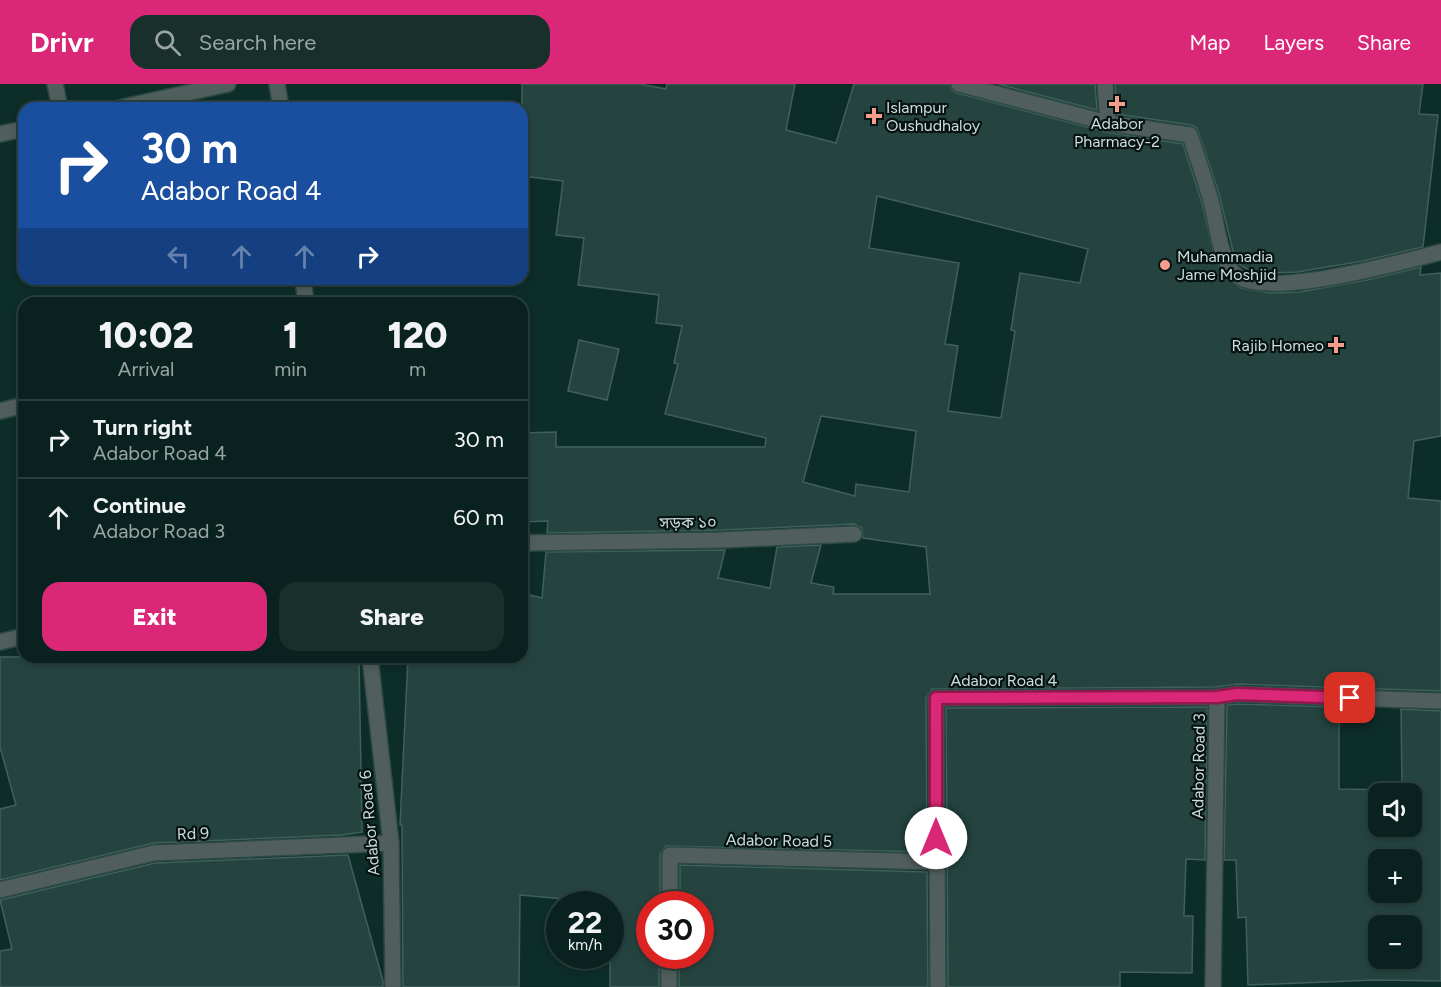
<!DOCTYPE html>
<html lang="en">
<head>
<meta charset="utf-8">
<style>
	:root { --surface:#0a221f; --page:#182f2c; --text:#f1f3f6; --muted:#99a4a4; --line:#2a3f3d; --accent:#db2777 }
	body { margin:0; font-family:Figtree,"Noto Sans Bengali",sans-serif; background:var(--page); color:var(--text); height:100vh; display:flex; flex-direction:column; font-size:22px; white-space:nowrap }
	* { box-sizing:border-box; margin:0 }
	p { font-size:20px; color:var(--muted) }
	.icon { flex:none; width:33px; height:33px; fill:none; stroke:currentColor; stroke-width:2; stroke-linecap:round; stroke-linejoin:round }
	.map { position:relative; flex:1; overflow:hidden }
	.details { position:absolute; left:18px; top:213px; width:510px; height:366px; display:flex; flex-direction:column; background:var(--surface); border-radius:18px; box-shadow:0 3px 9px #0003,0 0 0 2px var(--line) }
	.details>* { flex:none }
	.banner { position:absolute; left:18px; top:18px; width:510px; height:183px; border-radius:18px; box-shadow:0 3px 9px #0003,0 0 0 2px var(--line); background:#1a4fa0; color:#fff; overflow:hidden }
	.tools { position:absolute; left:1368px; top:699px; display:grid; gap:12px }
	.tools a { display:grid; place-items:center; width:54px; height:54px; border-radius:12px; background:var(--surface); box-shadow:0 3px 9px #0003,0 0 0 2px var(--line); font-size:30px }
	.speed { position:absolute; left:546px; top:807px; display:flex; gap:12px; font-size:30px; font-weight:700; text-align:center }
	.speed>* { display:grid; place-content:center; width:78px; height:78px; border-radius:50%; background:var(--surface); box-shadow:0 3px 9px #0003,0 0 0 2px var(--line); line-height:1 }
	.speed small { font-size:15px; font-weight:400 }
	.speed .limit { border:9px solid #d22; background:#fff; color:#111 }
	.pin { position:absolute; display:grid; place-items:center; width:51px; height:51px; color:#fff; margin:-26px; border-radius:12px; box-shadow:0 3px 9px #0006 }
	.me { position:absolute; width:66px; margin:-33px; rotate:0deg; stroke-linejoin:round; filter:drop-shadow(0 0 4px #0008) }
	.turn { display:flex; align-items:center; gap:21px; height:126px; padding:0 24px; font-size:27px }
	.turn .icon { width:78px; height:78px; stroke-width:2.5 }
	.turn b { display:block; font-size:42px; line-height:51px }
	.lanes { display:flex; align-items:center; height:57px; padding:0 24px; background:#0003; justify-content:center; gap:30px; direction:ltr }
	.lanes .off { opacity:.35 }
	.eta { display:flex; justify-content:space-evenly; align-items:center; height:102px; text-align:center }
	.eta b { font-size:36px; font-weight:800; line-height:42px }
	.button { display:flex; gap:12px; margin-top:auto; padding:12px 24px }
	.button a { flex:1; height:69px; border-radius:18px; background:var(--accent); color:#fff; font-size:24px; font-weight:800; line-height:69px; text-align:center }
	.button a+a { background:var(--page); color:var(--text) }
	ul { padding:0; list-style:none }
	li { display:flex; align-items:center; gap:18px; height:78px; padding:0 24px; border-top:2px solid var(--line) }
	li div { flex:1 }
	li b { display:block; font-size:22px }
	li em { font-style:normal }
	header { display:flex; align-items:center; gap:36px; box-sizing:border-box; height:84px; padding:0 30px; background:var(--accent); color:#fff }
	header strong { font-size:28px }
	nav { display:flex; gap:33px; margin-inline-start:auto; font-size:21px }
	.search { width:420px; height:54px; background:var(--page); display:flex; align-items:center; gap:15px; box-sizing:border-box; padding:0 21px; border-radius:18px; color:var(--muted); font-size:22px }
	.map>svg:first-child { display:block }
	.building { fill:#254440; stroke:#40605b; stroke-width:1.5; fill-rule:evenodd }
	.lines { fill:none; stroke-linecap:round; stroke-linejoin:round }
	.minor-casing { stroke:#2c4945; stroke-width:18 }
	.minor { stroke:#505e5c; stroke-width:15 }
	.route-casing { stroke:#8e194d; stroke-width:15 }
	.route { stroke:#db2777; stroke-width:10 }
	.poi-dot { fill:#f49d8d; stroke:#061311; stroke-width:2 }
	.labels { text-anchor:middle; stroke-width:4.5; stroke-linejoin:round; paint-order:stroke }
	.poi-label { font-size:16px; fill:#ccdeda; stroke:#061311; text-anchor:start }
	.street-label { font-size:16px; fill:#ccdeda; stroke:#061311 }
</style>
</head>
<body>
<header>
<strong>Drivr</strong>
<div class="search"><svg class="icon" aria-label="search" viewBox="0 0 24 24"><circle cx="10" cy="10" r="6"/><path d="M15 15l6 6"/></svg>Search here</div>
<nav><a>Map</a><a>Layers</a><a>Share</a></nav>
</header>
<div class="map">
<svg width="1441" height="903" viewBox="0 0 1441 903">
	<rect width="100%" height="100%" fill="#0d2d29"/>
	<g class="building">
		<path d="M522,0H640L666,5L667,0H795L786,46L836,59L854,0H950L952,6L957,9L1106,48L1183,60L1202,119L1215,174L1224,192L1241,204L1270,209L1299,208L1367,196L1421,183L1420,191L1441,189V352L1414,357L1408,414L1441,417V607L1237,600L1216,603L932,605L926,614L927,768L666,762L660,771V820H650V872H659V903H610V819L520,811L519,903H403L402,741H400L408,573H522V509L542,514L546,468L725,466L718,494L770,504L777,463L821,461L811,499L834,503L833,510H930L926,463L863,454L862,444L854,440L722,446L547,449L548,437L522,438V349L556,348V363H765L766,354L665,330L678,280L674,279L682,242L656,239L659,211L578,201L584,154L556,151L563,97L522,92ZM877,112L1088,165L1080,199L1020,189L1011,246L1015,247L1001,334L948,327L958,262L945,260L959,179L869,164ZM821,332L916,347L909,408L856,400L855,412L803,398Z"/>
		<polygon points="998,0 1095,0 1097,26"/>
		<polygon points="1115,0 1423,0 1419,30 1438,31 1423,163 1363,177 1298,188 1270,189 1250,187 1239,180 1233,167 1218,106 1197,44 1191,41 1117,30"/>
		<polygon points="579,256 619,265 607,316 568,307"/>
		<polygon points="0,573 359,573 362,748 342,751 154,759 0,796 0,725 16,721 0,663"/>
		<path d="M1238,620L1339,623V705L1402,706L1401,625L1441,627V897L1375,896L1248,901L1246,833L1238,834L1236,776H1224L1227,621ZM1378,710H1412V742H1378ZM1378,776H1412V808H1378ZM1378,842H1412V874H1378Z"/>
		<polygon points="1207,623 1205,776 1186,775 1184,832 1193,832 1192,889 1120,888 1120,903 948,903 946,624"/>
		<polygon points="348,771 383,897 383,903 0,903 0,867 12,865 0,816 155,779"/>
		<polygon points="680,781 927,788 928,903 679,903 679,872 700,872 700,820 680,820"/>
	</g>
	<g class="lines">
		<defs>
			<g id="minor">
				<polyline points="55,0 60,24"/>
				<polyline points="277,0 281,24"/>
				<path d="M959,0L1108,39L1190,51C1197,73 1205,95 1211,117C1217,140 1218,166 1232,187C1255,220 1405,177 1441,168"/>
				<polyline points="1105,0 1108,39"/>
				<polyline points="119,24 228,0"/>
				<polyline points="0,50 24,45"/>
				<polyline points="303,195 306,219"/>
				<polyline points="0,327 24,321"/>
				<polyline points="522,459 722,456 854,450"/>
				<polyline points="0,558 24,552"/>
				<polyline points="370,573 391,759 393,903"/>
				<polyline points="0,806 154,769 391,759"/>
				<polyline points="670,820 670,771 936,778"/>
				<polyline points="669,903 669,872"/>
				<polyline points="938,903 936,614 1217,613 1237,610 1441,617"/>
				<polyline points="1213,903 1217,613"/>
			</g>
		</defs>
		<use href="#minor" class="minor-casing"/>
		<use href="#minor" class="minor"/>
	</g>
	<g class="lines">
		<defs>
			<polyline id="route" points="936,754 936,614 1217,613 1237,610 1350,614"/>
		</defs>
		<use href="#route" class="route-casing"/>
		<use href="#route" class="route"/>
	</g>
	<g class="poi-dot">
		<path d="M1114 11h6v6h6v6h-6v6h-6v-6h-6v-6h6z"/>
		<path d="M871 23h6v6h6v6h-6v6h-6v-6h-6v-6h6z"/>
		<circle cx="1165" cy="181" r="6"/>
		<path d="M1333 252h6v6h6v6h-6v6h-6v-6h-6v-6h6z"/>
	</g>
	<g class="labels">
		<g class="poi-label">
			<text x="886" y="29">Islampur<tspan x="886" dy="18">Oushudhaloy</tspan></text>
			<text x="1117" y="45" text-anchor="middle">Adabor<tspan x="1117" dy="18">Pharmacy-2</tspan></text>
			<text x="1177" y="178">Muhammadia<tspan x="1177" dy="18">Jame Moshjid</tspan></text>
			<text x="1324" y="267" text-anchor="end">Rajib Homeo</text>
		</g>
		<g class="street-label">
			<text transform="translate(688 438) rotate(-1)" y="6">সড়ক ১০</text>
			<text x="1004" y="602">Adabor Road 4</text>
			<text transform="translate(1198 682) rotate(-89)" y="6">Adabor Road 3</text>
			<text transform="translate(369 739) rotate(-95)" y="6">Adabor Road 6</text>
			<text transform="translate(193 749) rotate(-2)" y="6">Rd 9</text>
			<text transform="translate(779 756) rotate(1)" y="6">Adabor Road 5</text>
		</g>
	</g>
</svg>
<div class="tools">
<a><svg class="icon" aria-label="sound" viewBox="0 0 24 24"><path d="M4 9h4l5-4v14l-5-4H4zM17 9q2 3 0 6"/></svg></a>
<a>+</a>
<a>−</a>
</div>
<div class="speed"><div>22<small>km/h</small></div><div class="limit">30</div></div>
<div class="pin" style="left:1350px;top:614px;background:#d93025"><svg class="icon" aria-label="arrive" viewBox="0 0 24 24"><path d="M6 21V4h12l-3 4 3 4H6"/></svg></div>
<svg class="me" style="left:936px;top:754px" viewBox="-20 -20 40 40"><circle r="19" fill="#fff"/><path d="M0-13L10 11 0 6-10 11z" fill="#db2777"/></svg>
<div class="banner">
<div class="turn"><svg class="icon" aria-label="right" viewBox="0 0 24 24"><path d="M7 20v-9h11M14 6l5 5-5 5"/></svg><div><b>30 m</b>Adabor Road 4</div></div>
<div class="lanes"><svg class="icon off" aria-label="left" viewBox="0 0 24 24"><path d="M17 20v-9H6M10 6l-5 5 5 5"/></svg><svg class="icon off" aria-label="ahead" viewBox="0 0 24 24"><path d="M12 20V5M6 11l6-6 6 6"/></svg><svg class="icon off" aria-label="ahead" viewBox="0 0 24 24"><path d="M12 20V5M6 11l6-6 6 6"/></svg><svg class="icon" aria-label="right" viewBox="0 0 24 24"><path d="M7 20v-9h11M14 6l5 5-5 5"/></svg></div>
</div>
<section class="details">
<div class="eta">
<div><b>10:02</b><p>Arrival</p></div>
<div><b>1</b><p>min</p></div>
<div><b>120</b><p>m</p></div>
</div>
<ul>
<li><svg class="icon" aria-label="right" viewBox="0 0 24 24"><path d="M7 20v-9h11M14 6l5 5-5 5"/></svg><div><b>Turn right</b><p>Adabor Road 4</p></div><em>30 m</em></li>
<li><svg class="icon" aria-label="ahead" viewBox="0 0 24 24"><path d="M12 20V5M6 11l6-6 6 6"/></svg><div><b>Continue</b><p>Adabor Road 3</p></div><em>60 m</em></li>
</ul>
<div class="button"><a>Exit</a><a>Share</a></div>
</section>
</div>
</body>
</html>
